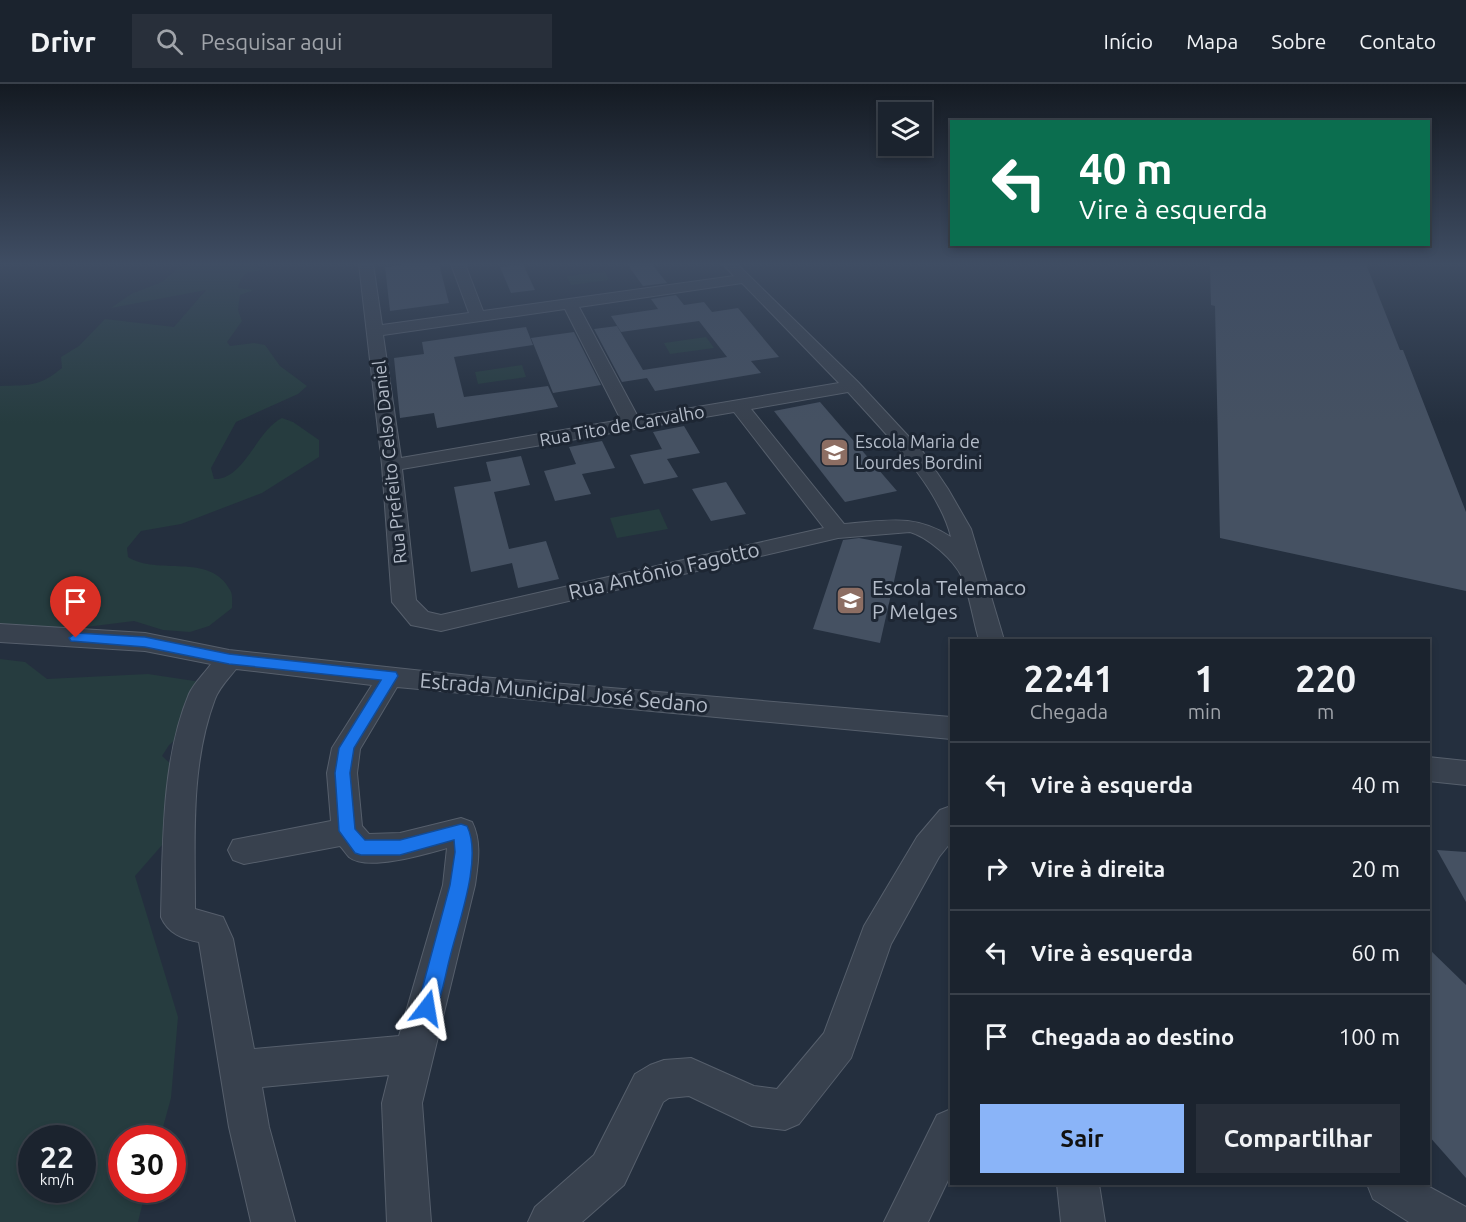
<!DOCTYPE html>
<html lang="pt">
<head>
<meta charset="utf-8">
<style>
	:root { --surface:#1b232e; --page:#282f3a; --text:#f1f3f6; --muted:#a0a4aa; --line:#39404a; --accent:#8ab4f8 }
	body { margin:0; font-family:Ubuntu,sans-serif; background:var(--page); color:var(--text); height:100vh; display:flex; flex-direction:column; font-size:22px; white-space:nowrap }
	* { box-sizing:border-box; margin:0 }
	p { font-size:20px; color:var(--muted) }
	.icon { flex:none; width:33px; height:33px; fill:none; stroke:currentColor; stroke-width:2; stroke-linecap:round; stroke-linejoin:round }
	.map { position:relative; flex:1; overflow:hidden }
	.drawer { position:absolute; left:950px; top:555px; width:480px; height:546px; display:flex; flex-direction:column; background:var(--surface); border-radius:0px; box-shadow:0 3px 9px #0003,0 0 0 2px var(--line) }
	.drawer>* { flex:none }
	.top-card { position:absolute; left:950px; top:36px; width:480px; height:126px; border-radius:0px; box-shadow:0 3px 9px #0003,0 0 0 2px var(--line); background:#0b6e4f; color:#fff; overflow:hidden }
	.tools { position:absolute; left:878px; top:18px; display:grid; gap:12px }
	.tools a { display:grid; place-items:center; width:54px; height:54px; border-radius:0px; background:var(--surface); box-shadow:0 3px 9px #0003,0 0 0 2px var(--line); font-size:30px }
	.speed { position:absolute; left:18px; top:1041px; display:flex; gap:12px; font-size:30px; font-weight:700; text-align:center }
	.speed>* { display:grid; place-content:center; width:78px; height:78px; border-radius:50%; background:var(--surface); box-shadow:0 3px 9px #0003,0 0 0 2px var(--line); line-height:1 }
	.speed small { font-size:15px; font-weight:400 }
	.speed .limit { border:9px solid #d22; background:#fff; color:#111 }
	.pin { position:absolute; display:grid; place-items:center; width:51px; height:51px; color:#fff; margin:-62px -26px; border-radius:50% 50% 50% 0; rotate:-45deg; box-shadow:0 0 6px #0007 }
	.pin .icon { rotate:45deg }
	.me { position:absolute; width:66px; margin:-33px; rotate:14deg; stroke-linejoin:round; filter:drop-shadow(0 0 4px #0008) }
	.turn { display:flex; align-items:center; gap:21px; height:126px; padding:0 30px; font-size:27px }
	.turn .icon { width:78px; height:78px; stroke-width:2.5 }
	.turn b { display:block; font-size:42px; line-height:51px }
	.eta { display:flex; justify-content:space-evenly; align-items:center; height:102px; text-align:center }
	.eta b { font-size:36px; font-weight:600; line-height:42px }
	.action { display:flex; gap:12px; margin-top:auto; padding:12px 30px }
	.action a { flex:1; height:69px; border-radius:0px; background:var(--accent); color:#111; font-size:24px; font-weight:600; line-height:69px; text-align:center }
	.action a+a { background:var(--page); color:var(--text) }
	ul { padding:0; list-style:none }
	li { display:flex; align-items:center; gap:18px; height:84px; padding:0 30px; border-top:2px solid var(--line) }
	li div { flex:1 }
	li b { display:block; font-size:22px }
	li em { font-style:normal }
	header { display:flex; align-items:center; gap:36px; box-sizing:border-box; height:84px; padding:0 30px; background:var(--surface); border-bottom:2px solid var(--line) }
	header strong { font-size:28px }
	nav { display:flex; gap:33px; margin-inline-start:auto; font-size:21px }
	.search { width:420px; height:54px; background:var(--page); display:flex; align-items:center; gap:15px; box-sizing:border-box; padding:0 21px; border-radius:0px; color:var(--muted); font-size:22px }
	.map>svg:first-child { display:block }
	.green { fill:#263c3f; fill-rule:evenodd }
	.building { fill:#455162 }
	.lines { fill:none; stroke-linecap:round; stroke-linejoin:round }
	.minor-casing { stroke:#565f6c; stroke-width:2 }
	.minor { fill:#38414e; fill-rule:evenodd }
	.route { fill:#1a73e8; stroke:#114b97; stroke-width:1.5 }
	.labels { text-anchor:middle; stroke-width:6; stroke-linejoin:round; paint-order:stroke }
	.far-street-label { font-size:18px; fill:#b4bcc9; stroke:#1d2633 }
	.far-poi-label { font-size:18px; fill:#b4bcc9; stroke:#1d2633; text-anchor:start }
	.street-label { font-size:21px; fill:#b4bcc9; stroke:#1d2633 }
	.poi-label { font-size:21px; fill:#b4bcc9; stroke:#1d2633; text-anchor:start }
</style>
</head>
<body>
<header>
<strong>Drivr</strong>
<div class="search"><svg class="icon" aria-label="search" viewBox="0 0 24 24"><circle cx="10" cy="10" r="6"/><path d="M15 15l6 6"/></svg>Pesquisar aqui</div>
<nav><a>Início</a><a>Mapa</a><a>Sobre</a><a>Contato</a></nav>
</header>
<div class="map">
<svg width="1466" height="1138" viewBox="0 0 1466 1138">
	<rect width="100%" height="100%" fill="#242f3e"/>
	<g class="green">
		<path d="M192,180H249L264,186C248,188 242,188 238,204L254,206L240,211L238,226L242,237L227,258L230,262L254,259L265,261L280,282L307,302L298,310L236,338L211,384L214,395C244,396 256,347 282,334L293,338L319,356V373L262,409L181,440L141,447L127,464L128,473C157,492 210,468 230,506C233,510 232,519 232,524L209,542L190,548L163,546L134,537L86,543L18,544L0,542V302C29,301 39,303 62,284L61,273L79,262L105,235L174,243L206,206L111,224L131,210L162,198L177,185Z"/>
		<polygon points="605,188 609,196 571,201 567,192"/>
		<polygon points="706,253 714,264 670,270 664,259"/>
		<polygon points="522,281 526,293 478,300 475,288"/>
		<polygon points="659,425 668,445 617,454 610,434"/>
		<path d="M0,575L25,578L47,595L148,590L201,598L207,628L169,661L162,672L188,696L176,745L135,792L178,933L171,1014L160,1054H122V1106H146L138,1138H0ZM32,1054H82V1106H32Z"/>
	</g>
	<g class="building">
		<polygon points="409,180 439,180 449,219 390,227 385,183"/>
		<polygon points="523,180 535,206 511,209 500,183"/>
		<polygon points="627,180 652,180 667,199 643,202"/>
		<polygon points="1210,180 1366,180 1400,266 1403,266 1466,428 1466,507 1220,454 1215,222 1211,221"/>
		<polygon points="676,211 684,221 704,218 712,228 738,224 779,273 751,277 761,289 655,307 647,294 622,298 594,245 617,242 643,286 727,273 699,237 621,248 611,232 658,225 651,215"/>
		<polygon points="526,243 533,261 454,273 464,313 548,302 558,323 437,344 434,329 400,334 394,274 424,270 422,258"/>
		<polygon points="574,248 601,301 553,309 531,254"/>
		<polygon points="820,318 897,407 845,418 774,327"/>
		<polygon points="684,342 700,369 667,375 678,393 644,400 630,371 662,365 665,371 653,348"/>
		<polygon points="602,357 615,384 582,390 591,410 555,417 544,387 576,380 569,363"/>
		<polygon points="521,372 530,401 494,408 509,465 546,457 559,495 518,504 512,479 471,488 454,403 491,397 486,378"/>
		<polygon points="726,398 746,430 711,437 692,405"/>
		<polygon points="859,454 902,462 880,559 813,545 843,456"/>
		<polygon points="1437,766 1466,768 1466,818"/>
		<polygon points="1428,864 1466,901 1466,1094 1428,1051"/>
	</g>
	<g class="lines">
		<defs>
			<g id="minor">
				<path d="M359,180H373L382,241L469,229L451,180H465L483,227L734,192L723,180H737L858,298L923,368L948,405L971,445L1004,556H979C973,536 970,512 962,493C954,476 928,453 910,448L838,454L441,547L411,541L392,518L382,381ZM742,199L839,299L638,333L579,223ZM565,225L621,336L401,374L383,251ZM848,308C883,347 938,401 951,453C914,429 886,437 844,440L751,325ZM734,328L824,444L441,531L428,528L416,516L402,385Z"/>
				<path d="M0,540L145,549L229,566L470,592L951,633V655L397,603L360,665L357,689L362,742L369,750L400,749L461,734L472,738C482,758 478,779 475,801L422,1019L431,1138H387L382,1019L389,991L262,1003L269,1043L295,1138H251L229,1043L199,858C182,855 168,849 161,833C163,761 161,677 189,610C194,599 204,590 211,580L145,567L0,558ZM236,585L372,601L332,664L327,689L331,737L233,756L228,766L233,776L244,780L340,762C343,765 346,770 349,773C367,788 426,770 447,764L443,801L399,952L254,965L233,855L223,833L195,825C195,755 190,681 215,615C219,604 229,594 236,585Z"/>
				<polygon points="1428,673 1466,677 1466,701 1428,697"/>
				<polygon points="951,722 951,758 939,773 891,860 851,974 799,1040 785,1046 752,1042 689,1012 669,1014 663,1018 624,1101 582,1138 528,1138 535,1123 594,1071 635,990 650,981 664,976 691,974 754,1002 777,1005 824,949 864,842 917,753 940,726"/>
				<polygon points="951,1025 951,1090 928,1138 884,1138 937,1031"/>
				<polygon points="1057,1100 1099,1100 1105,1138 1061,1138"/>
				<polygon points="1367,1100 1424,1100 1466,1123 1466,1138 1409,1138 1373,1115"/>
			</g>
		</defs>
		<use href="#minor" class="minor-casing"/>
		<use href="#minor" class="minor"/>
	</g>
	<linearGradient id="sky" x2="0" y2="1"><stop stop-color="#141a22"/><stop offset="0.53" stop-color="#3f4d63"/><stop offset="1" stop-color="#3f4d63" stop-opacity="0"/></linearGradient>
	<rect width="1466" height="339" fill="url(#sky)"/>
	<path class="route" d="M76,549L145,553L229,570L396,588L398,592L354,664L350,689L355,745L365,756H400L461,740L467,742C483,774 458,840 450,873C445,892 442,913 434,931L427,934L420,931L417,924L450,801L455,768L454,756L400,771H361L355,769L339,747L335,689L339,664L381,596L229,580L145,563L71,557L69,554Z"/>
	<defs>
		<symbol id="school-square" viewBox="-11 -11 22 22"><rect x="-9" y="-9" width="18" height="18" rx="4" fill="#8d6e63" stroke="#1d2633"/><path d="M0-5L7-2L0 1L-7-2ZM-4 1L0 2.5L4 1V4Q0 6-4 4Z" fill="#fff"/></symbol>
	</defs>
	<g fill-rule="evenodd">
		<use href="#school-square" x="818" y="352" width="33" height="33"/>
		<use href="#school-square" x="834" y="500" width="33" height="33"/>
	</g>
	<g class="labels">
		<g class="far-street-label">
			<text transform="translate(622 342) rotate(-10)" y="6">Rua Tito de Carvalho</text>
			<text transform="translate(390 378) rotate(-96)" y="6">Rua Prefeito Celso Daniel</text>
		</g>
		<g class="far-poi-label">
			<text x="855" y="364">Escola Maria de<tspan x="855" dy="21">Lourdes Bordini</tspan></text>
		</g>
		<g class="street-label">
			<text transform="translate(664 487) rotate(-13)" y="7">Rua Antônio Fagotto</text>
			<text transform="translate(564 609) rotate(5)" y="7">Estrada Municipal José Sedano</text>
		</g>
		<g class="poi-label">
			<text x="872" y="511">Escola Telemaco<tspan x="872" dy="24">P Melges</tspan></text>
		</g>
	</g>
</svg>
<div class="tools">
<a><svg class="icon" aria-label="layers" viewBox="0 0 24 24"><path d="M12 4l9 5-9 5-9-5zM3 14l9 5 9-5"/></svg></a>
</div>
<div class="speed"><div>22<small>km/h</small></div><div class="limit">30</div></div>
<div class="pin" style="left:76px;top:554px;background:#d93025"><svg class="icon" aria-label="arrive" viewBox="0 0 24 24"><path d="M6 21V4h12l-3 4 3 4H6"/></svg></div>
<svg class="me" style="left:427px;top:924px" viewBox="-20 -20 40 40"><path d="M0-17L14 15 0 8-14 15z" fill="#1a73e8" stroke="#fff" stroke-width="4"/></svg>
<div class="top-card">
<div class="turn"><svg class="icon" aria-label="left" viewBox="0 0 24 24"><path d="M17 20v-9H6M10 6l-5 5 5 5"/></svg><div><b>40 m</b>Vire à esquerda</div></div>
</div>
<section class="drawer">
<div class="eta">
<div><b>22:41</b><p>Chegada</p></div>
<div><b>1</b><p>min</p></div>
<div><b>220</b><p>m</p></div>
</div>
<ul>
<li><svg class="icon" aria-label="left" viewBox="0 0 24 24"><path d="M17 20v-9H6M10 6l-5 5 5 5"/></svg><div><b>Vire à esquerda</b></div><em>40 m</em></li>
<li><svg class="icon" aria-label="right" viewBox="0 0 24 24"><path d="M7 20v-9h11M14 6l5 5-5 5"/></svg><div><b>Vire à direita</b></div><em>20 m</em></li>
<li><svg class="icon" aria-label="left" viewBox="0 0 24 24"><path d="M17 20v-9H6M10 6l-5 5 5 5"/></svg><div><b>Vire à esquerda</b></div><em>60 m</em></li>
<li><svg class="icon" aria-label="arrive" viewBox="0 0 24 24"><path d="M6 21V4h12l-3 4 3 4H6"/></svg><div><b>Chegada ao destino</b></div><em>100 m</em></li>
</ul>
<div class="action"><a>Sair</a><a>Compartilhar</a></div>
</section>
</div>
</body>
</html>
